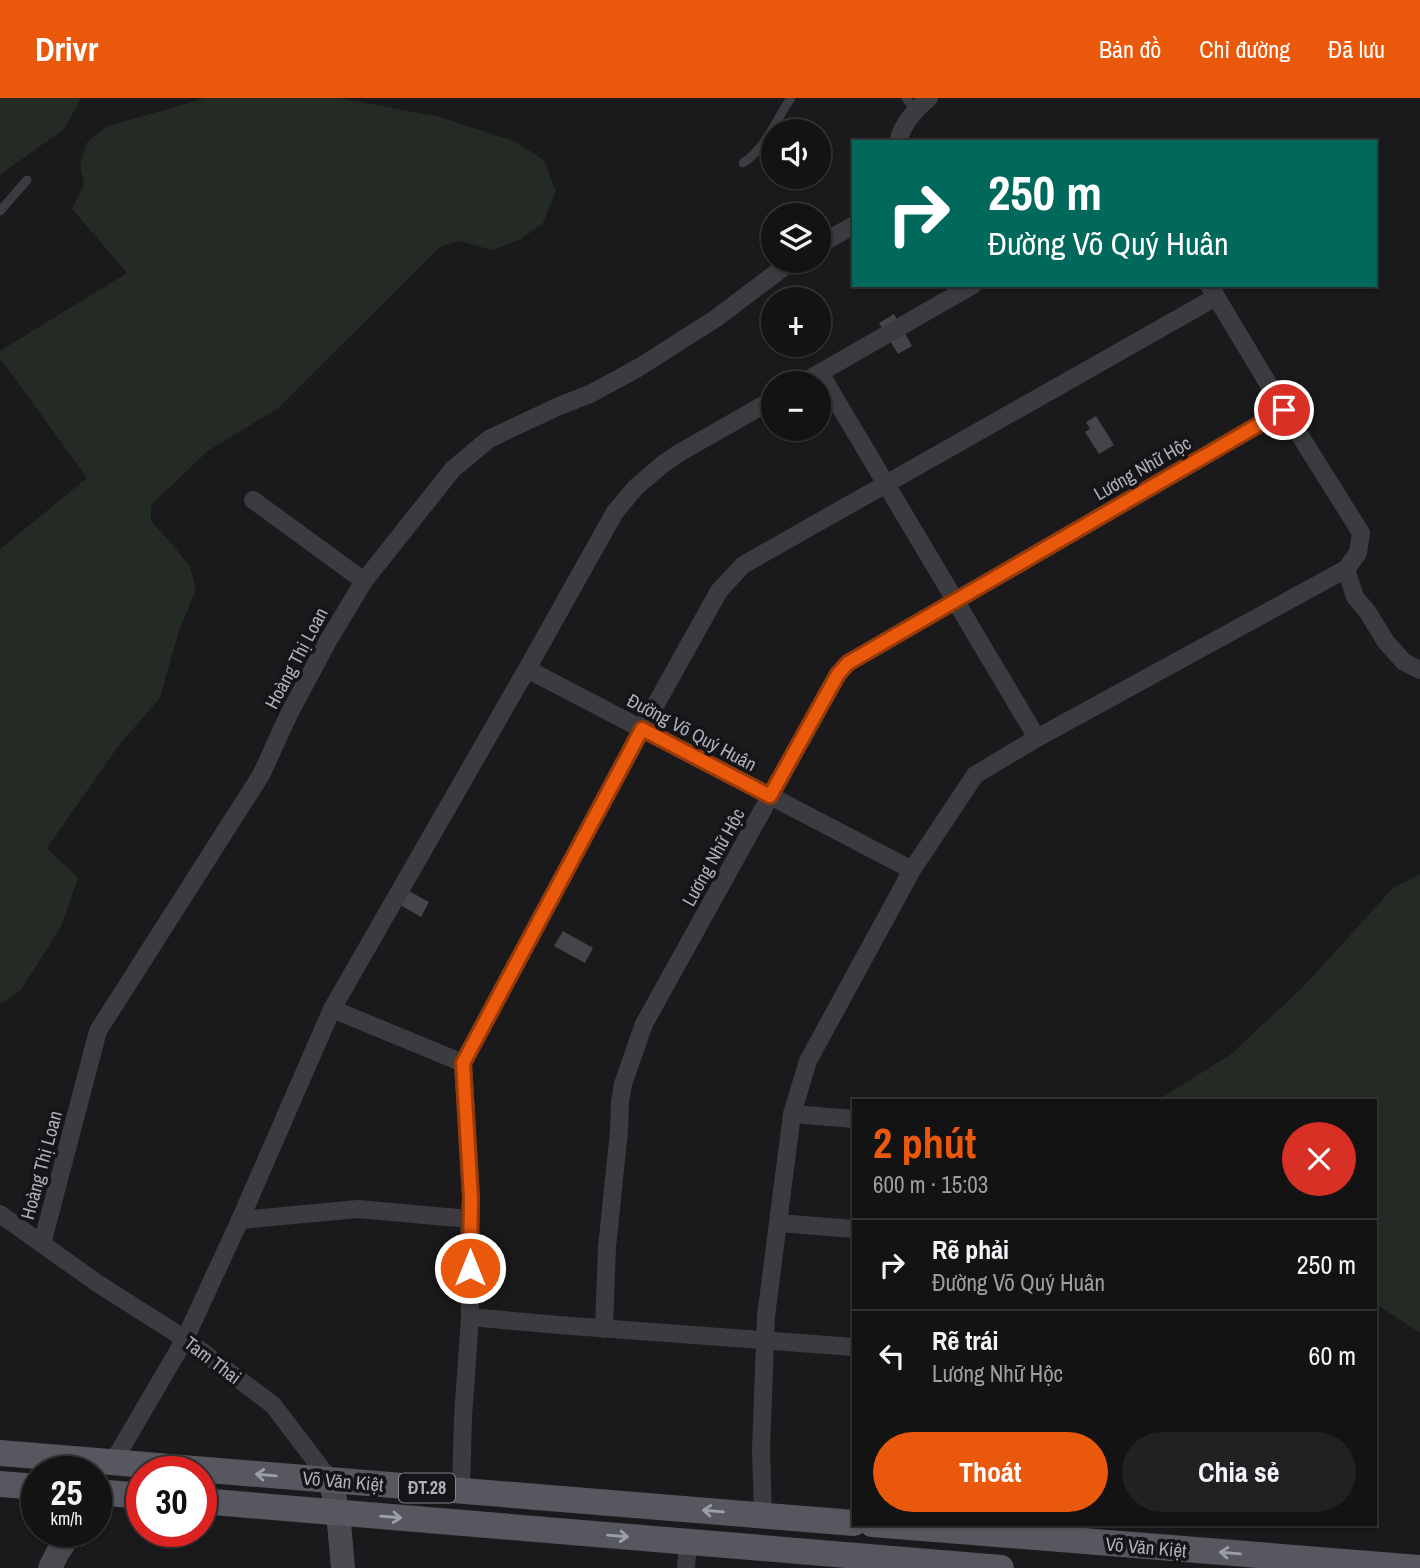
<!DOCTYPE html>
<html lang="vi">
<head>
<meta charset="utf-8">
<style>
	:root { --surface:#141314; --page:#212022; --text:#f1f3f6; --muted:#9d9ea0; --line:#333234; --accent:#ea580c }
	body { margin:0; font-family:"Archivo Narrow",sans-serif; background:var(--page); color:var(--text); height:100vh; display:flex; flex-direction:column; font-size:26px; white-space:nowrap }
	* { box-sizing:border-box; margin:0 }
	p { font-size:23px; color:var(--muted) }
	.icon { flex:none; width:38px; height:38px; fill:none; stroke:currentColor; stroke-width:2; stroke-linecap:round; stroke-linejoin:round }
	.map { position:relative; flex:1; overflow:hidden }
	.sheet { position:absolute; left:852px; top:1001px; width:525px; height:427px; display:flex; flex-direction:column; background:var(--surface); border-radius:0px; box-shadow:0 2px 5px #0004,0 0 0 2px var(--line) }
	.sheet>* { flex:none }
	.top-card { position:absolute; left:852px; top:42px; width:525px; height:147px; border-radius:0px; box-shadow:0 2px 5px #0004,0 0 0 2px var(--line); background:#00695c; color:#fff; overflow:hidden }
	.fabs { position:absolute; left:761px; top:21px; display:grid; gap:14px }
	.fabs a { display:grid; place-items:center; width:70px; height:70px; border-radius:50%; background:var(--surface); box-shadow:0 2px 5px #0004,0 0 0 2px var(--line); font-size:35px }
	.speed { position:absolute; left:21px; top:1358px; display:flex; gap:14px; font-size:35px; font-weight:700; text-align:center }
	.speed>* { display:grid; place-content:center; width:91px; height:91px; border-radius:50%; background:var(--surface); box-shadow:0 2px 5px #0004,0 0 0 2px var(--line); line-height:1 }
	.speed small { font-size:18px; font-weight:400 }
	.speed .limit { border:10px solid #d22; background:#fff; color:#111 }
	.pin { position:absolute; display:grid; place-items:center; width:60px; height:60px; color:#fff; margin:-30px; border:4px solid #fff; border-radius:50%; box-shadow:0 2px 7px #0007 }
	.me { position:absolute; width:77px; margin:-38px; rotate:0deg; stroke-linejoin:round; filter:drop-shadow(0 0 5px #0008) }
	.turn { display:flex; align-items:center; gap:24px; height:147px; padding:0 21px; font-size:32px }
	.turn .icon { width:91px; height:91px; stroke-width:2.5 }
	.turn b { display:block; font-size:49px; line-height:60px }
	.round { display:grid; place-items:center; flex:none; width:74px; height:74px; border-radius:37px; background:var(--page) }
	.head { display:flex; align-items:center; justify-content:space-between; height:119px; padding:0 21px }
	h1 { font-size:42px; font-weight:700; line-height:52px; color:var(--accent) }
	.primary-button { display:flex; gap:14px; margin-top:auto; padding:14px 21px }
	.primary-button a { flex:1; height:80px; border-radius:42px; background:var(--accent); color:#fff; font-size:28px; font-weight:700; line-height:80px; text-align:center }
	.primary-button a+a { background:var(--page); color:var(--text) }
	ul { padding:0; list-style:none }
	li { display:flex; align-items:center; gap:21px; height:91px; padding:0 21px; border-top:2px solid var(--line) }
	li div { flex:1 }
	li b { display:block; font-size:26px }
	li em { font-style:normal }
	header { display:flex; align-items:center; gap:42px; box-sizing:border-box; height:98px; padding:0 35px; background:var(--accent); color:#fff }
	header strong { font-size:33px }
	nav { display:flex; gap:38px; margin-inline-start:auto; font-size:24px }
	.map>svg:first-child { display:block }
	.green { fill:#242b25 }
	.building { fill:#444548 }
	.lines { fill:none; stroke-linecap:round; stroke-linejoin:round }
	.lane { stroke:#3b3b40; stroke-width:9 }
	.street { stroke:#3b3b40; stroke-width:18 }
	.secondary { stroke:#494a50; stroke-width:24 }
	.primary { stroke:#57585f; stroke-width:26 }
	.oneway { stroke:#9c9ea8 }
	.route-casing { stroke:#983908; stroke-width:18 }
	.route { stroke:#ea580c; stroke-width:12 }
	.labels { text-anchor:middle; stroke-width:7; stroke-linejoin:round; paint-order:stroke }
	.shield { fill:#151417; stroke:#7f8189; stroke-width:2 }
	.shield-label { font-size:18px; font-weight:bold; fill:#adb0ba }
	.street-label { font-size:19px; fill:#adb0ba; stroke:#151417 }
</style>
</head>
<body>
<header>
<strong>Drivr</strong>
<nav><a>Bản đồ</a><a>Chỉ đường</a><a>Đã lưu</a></nav>
</header>
<div class="map">
<svg width="1420" height="1470" viewBox="0 0 1420 1470">
	<rect width="100%" height="100%" fill="#1a191b"/>
	<g class="green">
		<polygon points="0,0 81,0 65,30 0,77"/>
		<polygon points="206,0 340,0 440,19 514,43 544,62 556,93 543,125 521,141 492,152 459,143 440,149 277,311 209,352 151,407 151,423 173,447 190,469 196,491 178,536 160,600 119,647 47,750 78,780 61,829 21,892 0,906 0,451 87,380 0,260 0,253 127,175 72,111 84,86 80,67 87,44 108,28"/>
		<polygon points="1420,776 1420,1235 1376,1206 1376,1003 1156,1003 1230,957 1303,889 1393,790"/>
	</g>
	<g class="building">
		<polygon points="894,216 912,248 898,256 879,225"/>
		<polygon points="1096,318 1114,347 1099,356 1085,334 1090,331 1086,324"/>
		<polygon points="398,787 429,804 421,819 393,803"/>
		<polygon points="563,833 593,850 585,865 554,848"/>
	</g>
	<g class="lines">
		<g class="lane">
			<polyline points="906,0 915,12"/>
			<path d="M743,65C767,49 775,23 791,0"/>
			<polyline points="0,113 27,82"/>
		</g>
		<g class="street">
			<path d="M898,44C902,26 916,11 929,0"/>
			<polyline points="819,147 854,127"/>
			<polyline points="820,275 1037,640"/>
			<polyline points="802,285 973,187"/>
			<polyline points="253,402 364,483"/>
			<polyline points="1346,471 1355,499 1367,513 1386,544 1404,564 1420,572"/>
			<polyline points="527,571 912,772"/>
			<polyline points="332,911 463,965"/>
			<polyline points="792,1016 854,1021"/>
			<polyline points="0,1116 97,1185 185,1241 273,1307 330,1382"/>
			<polyline points="240,1122 358,1111 469,1121"/>
			<polyline points="779,1125 854,1131"/>
			<polyline points="42,1146 98,933 261,677 289,616 328,543 364,483 453,371 489,341 559,308 590,296 638,270 715,221 792,163"/>
			<polyline points="470,1219 559,1227 854,1249"/>
			<polyline points="604,1231 607,1149 619,1033 620,1004 623,986 644,926 838,576 848,565 1284,312"/>
			<polyline points="113,1364 185,1241 240,1122 332,911 527,571 615,414 636,389 663,366 679,355 774,301"/>
			<polyline points="461,1393 463,1320 470,1219 469,1121 471,1100 463,965 642,631 719,493 743,467 1216,199"/>
			<polyline points="763,1417 761,1351 766,1218 792,1016 808,963 912,772 975,677 1037,640 1346,471 1358,455 1361,435 1284,312 1209,187"/>
			<polyline points="686,1470 688,1444"/>
		</g>
		<g class="secondary">
			<polyline points="330,1382 338,1414 343,1470"/>
			<polyline points="50,1470 58,1454 72,1433"/>
		</g>
		<g class="primary">
			<polyline points="0,1355 854,1425"/>
			<polyline points="0,1386 37,1389"/>
			<polyline points="96,1394 142,1398"/>
			<polyline points="201,1403 1001,1470"/>
			<polyline points="872,1426 1420,1470"/>
		</g>
	</g>
	<defs><path id="oneway-shaft" d="M-6 0H5M1.5-3L5.5 0L1.5 3" fill="none" stroke-width="1.6" stroke-linecap="round" stroke-linejoin="round" transform="scale(1.75)"/></defs>
	<g class="oneway">
		<use href="#oneway-shaft" transform="translate(266 1377) rotate(-175)"/>
		<use href="#oneway-shaft" transform="translate(713 1413) rotate(-175)"/>
		<use href="#oneway-shaft" transform="translate(391 1419) rotate(5)"/>
		<use href="#oneway-shaft" transform="translate(618 1438) rotate(5)"/>
		<use href="#oneway-shaft" transform="translate(1230 1455) rotate(-175)"/>
	</g>
	<g class="lines">
		<defs>
			<polyline id="route" points="470,1170 471,1100 463,965 642,631 770,698 838,576 848,565 1284,312"/>
		</defs>
		<use href="#route" class="route-casing"/>
		<use href="#route" class="route"/>
	</g>
	<g class="labels">
		<rect class="shield" x="399" y="1375.5" width="56" height="29" rx="5"/>
		<g class="shield-label">
			<text x="427" y="1396">ĐT.28</text>
		</g>
		<g class="street-label">
			<text transform="translate(1142 370) rotate(-30)" y="7">Lương Nhữ Hộc</text>
			<text transform="translate(296 560) rotate(-62)" y="7">Hoàng Thị Loan</text>
			<text transform="translate(692 634) rotate(28)" y="7">Đường Võ Quý Huân</text>
			<text transform="translate(713 759) rotate(-61)" y="7">Lương Nhữ Hộc</text>
			<text transform="translate(41 1067) rotate(-75)" y="7">Hoàng Thị Loan</text>
			<text transform="translate(213 1262) rotate(37)" y="7">Tam Thai</text>
			<text transform="translate(343 1383) rotate(5)" y="7">Võ Văn Kiệt</text>
			<text transform="translate(1146 1449) rotate(5)" y="7">Võ Văn Kiệt</text>
		</g>
	</g>
</svg>
<div class="fabs">
<a><svg class="icon" aria-label="sound" viewBox="0 0 24 24"><path d="M4 9h4l5-4v14l-5-4H4zM17 9q2 3 0 6"/></svg></a>
<a><svg class="icon" aria-label="layers" viewBox="0 0 24 24"><path d="M12 4l9 5-9 5-9-5zM3 14l9 5 9-5"/></svg></a>
<a>+</a>
<a>−</a>
</div>
<div class="speed"><div>25<small>km/h</small></div><div class="limit">30</div></div>
<div class="pin" style="left:1284px;top:312px;background:#d93025"><svg class="icon" aria-label="arrive" viewBox="0 0 24 24"><path d="M6 21V4h12l-3 4 3 4H6"/></svg></div>
<svg class="me" style="left:470px;top:1170px" viewBox="-20 -20 40 40"><circle r="17" fill="#ea580c" stroke="#fff" stroke-width="3"/><path d="M0-11L8 9 0 5-8 9z" fill="#fff"/></svg>
<div class="top-card">
<div class="turn"><svg class="icon" aria-label="right" viewBox="0 0 24 24"><path d="M7 20v-9h11M14 6l5 5-5 5"/></svg><div><b>250 m</b>Đường Võ Quý Huân</div></div>
</div>
<section class="sheet">
<div class="head"><div><h1>2 phút</h1><p>600 m · 15:03</p></div><a class="round" style="background:#d93025;color:#fff"><svg class="icon" aria-label="close" viewBox="0 0 24 24"><path d="M6 6l12 12M18 6L6 18"/></svg></a></div>
<ul>
<li><svg class="icon" aria-label="right" viewBox="0 0 24 24"><path d="M7 20v-9h11M14 6l5 5-5 5"/></svg><div><b>Rẽ phải</b><p>Đường Võ Quý Huân</p></div><em>250 m</em></li>
<li><svg class="icon" aria-label="left" viewBox="0 0 24 24"><path d="M17 20v-9H6M10 6l-5 5 5 5"/></svg><div><b>Rẽ trái</b><p>Lương Nhữ Hộc</p></div><em>60 m</em></li>
</ul>
<div class="primary-button"><a>Thoát</a><a>Chia sẻ</a></div>
</section>
</div>
</body>
</html>
